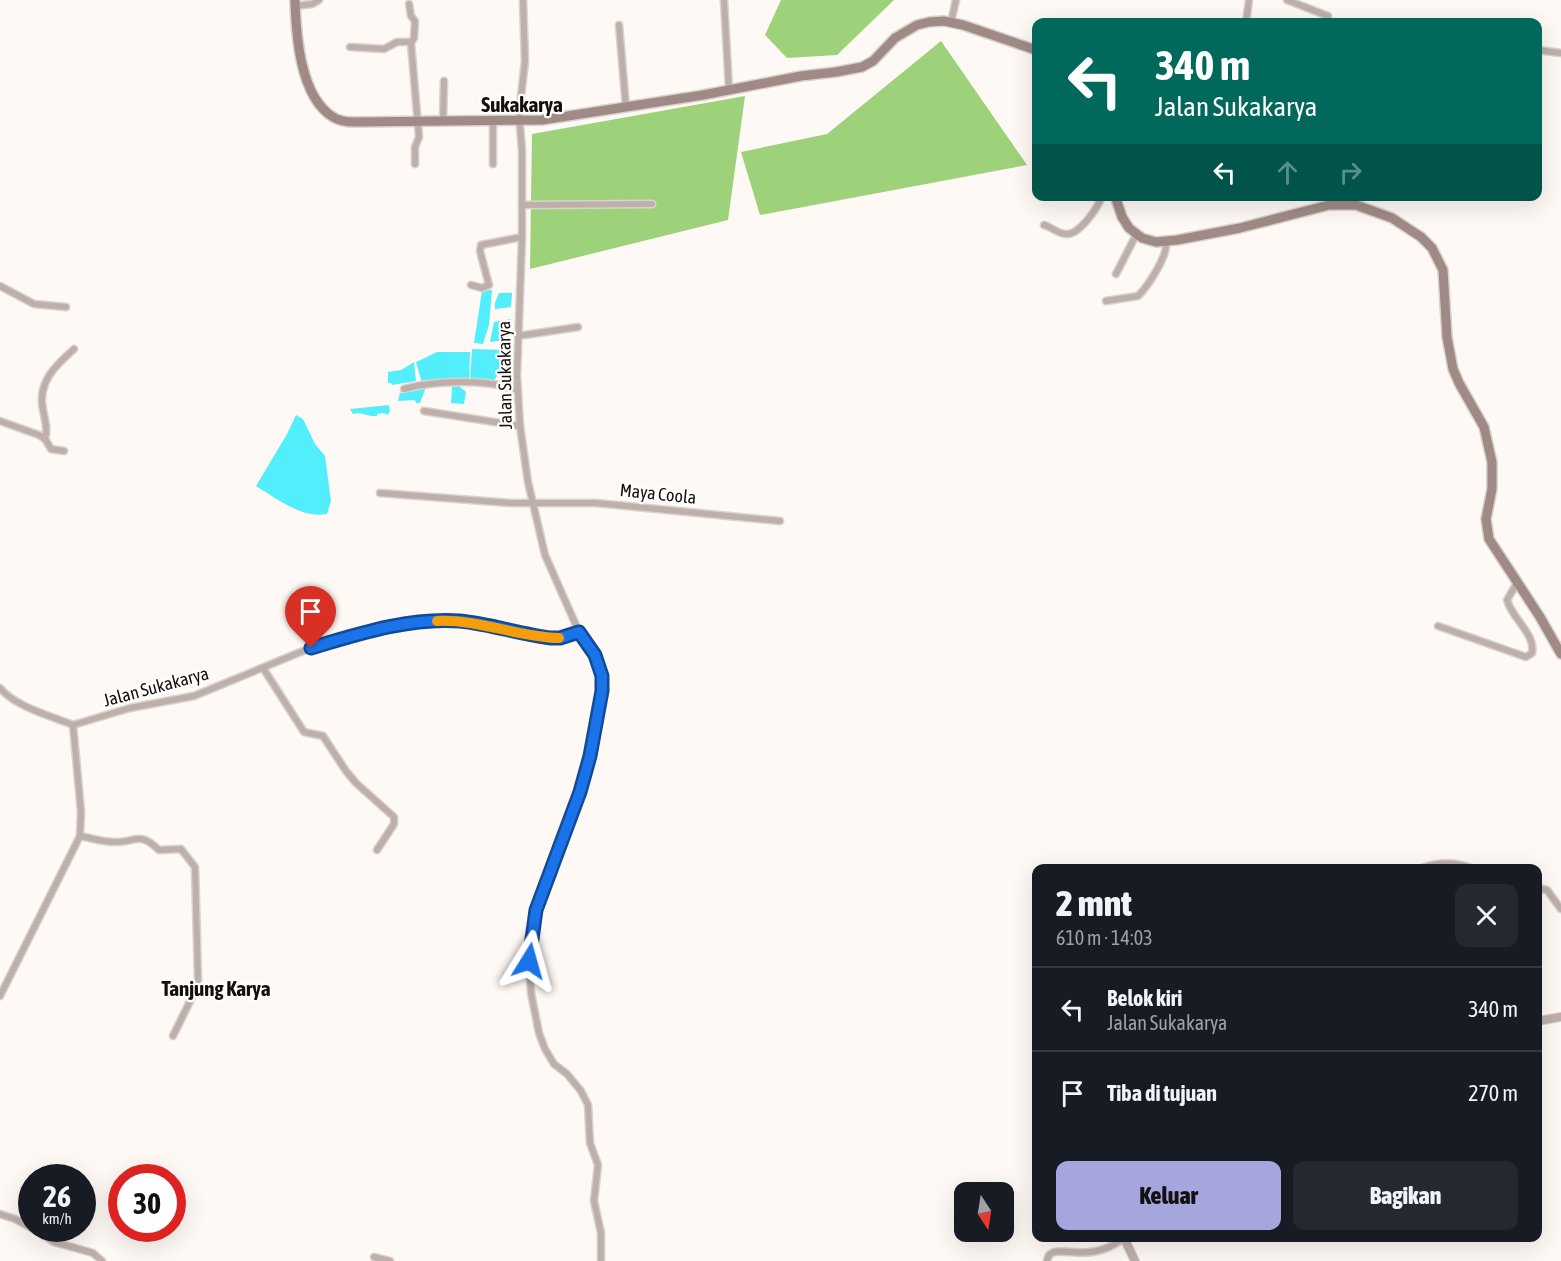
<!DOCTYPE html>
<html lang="id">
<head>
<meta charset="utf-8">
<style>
	:root { --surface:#171b24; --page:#242831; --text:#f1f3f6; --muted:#9ea1a6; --line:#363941; --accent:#a5a6dd }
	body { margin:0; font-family:"Asap Condensed",sans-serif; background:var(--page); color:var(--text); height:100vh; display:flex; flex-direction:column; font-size:22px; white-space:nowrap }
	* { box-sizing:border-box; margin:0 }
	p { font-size:20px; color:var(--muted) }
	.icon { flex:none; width:33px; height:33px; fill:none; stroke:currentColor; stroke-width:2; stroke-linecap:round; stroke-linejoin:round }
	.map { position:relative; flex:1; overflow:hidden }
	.sheet { position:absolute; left:1032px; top:864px; width:510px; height:378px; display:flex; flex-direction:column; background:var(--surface); border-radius:12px; box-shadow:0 6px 24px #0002 }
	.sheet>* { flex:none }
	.hud { position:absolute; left:1032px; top:18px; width:510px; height:183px; border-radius:12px; box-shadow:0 6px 24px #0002; background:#00695c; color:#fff; overflow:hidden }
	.needle { width:39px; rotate:168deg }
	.buttons { position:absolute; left:954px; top:1182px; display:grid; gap:12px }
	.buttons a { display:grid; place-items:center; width:60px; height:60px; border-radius:12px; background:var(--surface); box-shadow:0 6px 24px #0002; font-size:30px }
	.speed { position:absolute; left:18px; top:1164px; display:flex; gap:12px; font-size:30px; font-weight:700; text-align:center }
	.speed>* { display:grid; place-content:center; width:78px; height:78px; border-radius:50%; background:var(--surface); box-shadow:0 6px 24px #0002; line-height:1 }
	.speed small { font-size:15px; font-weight:400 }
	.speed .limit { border:9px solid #d22; background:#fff; color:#111 }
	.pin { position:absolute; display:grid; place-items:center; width:51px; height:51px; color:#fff; margin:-62px -26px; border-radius:50% 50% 50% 0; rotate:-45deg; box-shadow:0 0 6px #0007 }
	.pin .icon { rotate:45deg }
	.me { position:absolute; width:66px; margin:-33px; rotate:8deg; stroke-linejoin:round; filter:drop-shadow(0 0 4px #0008) }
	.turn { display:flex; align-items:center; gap:21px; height:126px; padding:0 24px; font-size:27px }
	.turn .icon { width:78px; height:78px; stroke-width:2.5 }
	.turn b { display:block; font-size:42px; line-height:51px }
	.lanes { display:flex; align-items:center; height:57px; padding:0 24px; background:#0003; justify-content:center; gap:30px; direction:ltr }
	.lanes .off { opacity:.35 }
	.round { display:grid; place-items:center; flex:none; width:63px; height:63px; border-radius:12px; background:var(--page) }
	.summary { display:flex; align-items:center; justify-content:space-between; height:102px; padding:0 24px }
	h1 { font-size:36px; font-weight:800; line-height:45px }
	.cta { display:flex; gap:12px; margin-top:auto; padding:12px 24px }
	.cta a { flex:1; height:69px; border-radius:12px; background:var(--accent); color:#111; font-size:24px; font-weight:800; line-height:69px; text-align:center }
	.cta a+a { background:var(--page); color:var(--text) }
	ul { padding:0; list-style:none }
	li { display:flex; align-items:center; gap:18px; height:84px; padding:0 24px; border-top:2px solid var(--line) }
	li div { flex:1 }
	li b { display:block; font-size:22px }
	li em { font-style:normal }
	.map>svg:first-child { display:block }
	.forest { fill:#9ed27a }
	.water { fill:#52eefc }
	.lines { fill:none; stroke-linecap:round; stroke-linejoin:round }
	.minor-casing { stroke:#d9d3ce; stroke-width:9 }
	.tertiary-casing { stroke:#d9d3ce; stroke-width:10 }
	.secondary-casing { stroke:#d9d3ce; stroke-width:12 }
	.minor { stroke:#beafab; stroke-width:6 }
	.tertiary { stroke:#beafab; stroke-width:8 }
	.secondary { stroke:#a08a85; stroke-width:9 }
	.route-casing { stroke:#114b97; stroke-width:15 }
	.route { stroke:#1a73e8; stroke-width:10 }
	.slow { stroke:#f59e0b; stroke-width:10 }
	.labels { text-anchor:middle; stroke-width:4.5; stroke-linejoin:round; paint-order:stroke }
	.street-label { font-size:18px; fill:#160e07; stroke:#fff }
	.quarter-label { font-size:21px; font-weight:bold; fill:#160e07; stroke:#fff }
</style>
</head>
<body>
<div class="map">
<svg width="1561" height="1261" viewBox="0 0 1561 1261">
	<rect width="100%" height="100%" fill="#fef9f4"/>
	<g class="forest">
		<polygon points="781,0 894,0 837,55 787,58 765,35"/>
		<polygon points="941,41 1027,165 760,215 741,152 827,134"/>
		<polygon points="745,96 728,220 530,269 532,134"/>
	</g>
	<g class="water">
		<polygon points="492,290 489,325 483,344 474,343 482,291"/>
		<polygon points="499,293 512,293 511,307 495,309 495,303"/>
		<polygon points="511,319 508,340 490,342 494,322"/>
		<polygon points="472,349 504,350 503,367 493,382 470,380"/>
		<polygon points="437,352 470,352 469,380 422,383 416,362"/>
		<polygon points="414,362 416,381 392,385 391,383 388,383 388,372 401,370"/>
		<polygon points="459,386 466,392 464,404 451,403 452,387"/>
		<polygon points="417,387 426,387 420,403 416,403 415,400 398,401 400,393 412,390"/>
		<path d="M389,405L390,410L388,415L383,413L377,414V416C367,417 362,411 353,414L350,409Z"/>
		<path d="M296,415L303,419L315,444L325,456L331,501L327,514C302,519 276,498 256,486L287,434Z"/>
	</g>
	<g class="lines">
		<defs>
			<g id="minor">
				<polyline points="724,0 729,90"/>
				<polyline points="1287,0 1328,16"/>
				<polyline points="409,4 411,16 415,21 414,38 411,43 419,137 415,147 415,164"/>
				<polyline points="295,6 312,4 319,0"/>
				<polyline points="951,22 956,0"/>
				<polyline points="1246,22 1249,0"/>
				<polyline points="619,25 626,107"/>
				<polyline points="350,47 384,49 397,42 411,42"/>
				<polyline points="1538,50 1561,53"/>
				<polyline points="493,121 493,164"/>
				<polyline points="443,122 444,81"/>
				<polyline points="522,205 652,204"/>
				<path d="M1044,225C1051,227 1059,234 1066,234C1080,235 1098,207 1102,196"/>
				<polyline points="1116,274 1136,235"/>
				<polyline points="471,285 482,288 489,285 480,251 481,245 522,237"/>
				<polyline points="0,286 34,304 66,307"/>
				<path d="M1106,301L1138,296C1148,286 1168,256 1166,242"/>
				<polyline points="518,336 578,327"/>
				<path d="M404,389C435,380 488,379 518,390"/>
				<polyline points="424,411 520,426"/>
				<polyline points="0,421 39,435 45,439 51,449 64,451"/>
				<path d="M45,439C48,429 45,420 43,410C37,382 56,365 74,349"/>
				<polyline points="380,493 510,503 596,503 780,521"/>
				<path d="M1438,626L1526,657L1532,653C1536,634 1512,619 1507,600L1517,583"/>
				<polyline points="579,632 595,655 602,677 602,691 590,755 580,792 558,846 536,910 529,961 531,993 539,1033 545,1049 554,1064 567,1074 581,1091 588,1105 590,1143 598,1165 594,1201 601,1233 601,1261"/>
				<polyline points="263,668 304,732 323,736 346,771 356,783 394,817 394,824 377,850"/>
				<path d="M0,688C14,706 51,716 73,725"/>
				<path d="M80,836C91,838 103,842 114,842C136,843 138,830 159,850L181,849L195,867L198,979L196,989L173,1036"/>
				<path d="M1422,868C1437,862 1456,862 1471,868"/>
				<polyline points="1538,888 1547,890 1561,909"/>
				<polyline points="0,996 80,836 81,812 73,725 130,708 194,696 303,651 401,625 440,621 460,621 551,638 560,638 579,632 545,555 528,482 520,426 517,376 522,238 522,150 519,114 525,61 523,0"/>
				<polyline points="0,1214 15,1219 32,1228"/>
				<polyline points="32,1228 54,1242 93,1253 102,1261"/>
				<polyline points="374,1257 390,1261"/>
				<path d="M1047,1261C1048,1257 1048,1255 1052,1253C1057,1250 1066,1252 1072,1252C1091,1254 1108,1251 1123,1238"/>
			</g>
			<g id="tertiary">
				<polyline points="1538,1021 1561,1017"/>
				<polyline points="1124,1238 1135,1261"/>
			</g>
			<g id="secondary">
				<path d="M295,0C296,35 300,97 333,117C339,121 348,122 355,122L542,120L703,95L801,76L836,72L862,67L873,61L895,38L917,25L929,22L944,21L963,25L1036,50"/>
				<polyline points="1115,196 1122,217 1129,228 1142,238 1156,242 1177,240 1240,228 1329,205 1356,205 1392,218 1421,237 1432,248 1443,270 1447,337 1453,369 1459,383 1484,427 1492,462 1492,489 1486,519 1489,539 1540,617 1561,654"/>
			</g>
		</defs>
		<use href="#minor" class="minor-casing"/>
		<use href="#tertiary" class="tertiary-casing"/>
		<use href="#secondary" class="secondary-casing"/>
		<use href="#minor" class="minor"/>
		<use href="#tertiary" class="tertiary"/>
		<use href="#secondary" class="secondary"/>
	</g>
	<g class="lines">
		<defs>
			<path id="route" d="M311,648C358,634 410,617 460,621C490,624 520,634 551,638H560L579,632L595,655L602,676V691L590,756L580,792L536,910L529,961"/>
		</defs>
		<use href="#route" class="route-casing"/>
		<use href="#route" class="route"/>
		<path class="slow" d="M437,621C478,619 518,637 559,638"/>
	</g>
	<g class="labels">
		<g class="street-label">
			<text transform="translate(505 375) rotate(-91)" y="6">Jalan Sukakarya</text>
			<text transform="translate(658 494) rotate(6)" y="6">Maya Coola</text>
			<text transform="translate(156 687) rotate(-15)" y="6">Jalan Sukakarya</text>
		</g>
		<g class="quarter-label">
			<text x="522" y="112">Sukakarya</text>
			<text x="216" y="996">Tanjung Karya</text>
		</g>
	</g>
</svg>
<div class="buttons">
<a><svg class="needle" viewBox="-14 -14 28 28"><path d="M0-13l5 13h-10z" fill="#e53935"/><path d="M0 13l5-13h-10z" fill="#9ea1a6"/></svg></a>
</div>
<div class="speed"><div>26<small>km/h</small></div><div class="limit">30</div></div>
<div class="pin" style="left:311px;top:648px;background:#d93025"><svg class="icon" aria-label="arrive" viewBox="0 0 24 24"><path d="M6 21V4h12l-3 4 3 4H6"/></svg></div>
<svg class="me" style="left:529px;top:961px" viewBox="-20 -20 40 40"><path d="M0-17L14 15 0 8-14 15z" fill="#1a73e8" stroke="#fff" stroke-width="4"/></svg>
<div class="hud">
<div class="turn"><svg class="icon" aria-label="left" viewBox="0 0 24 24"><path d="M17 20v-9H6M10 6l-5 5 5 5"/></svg><div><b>340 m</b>Jalan Sukakarya</div></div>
<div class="lanes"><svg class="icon" aria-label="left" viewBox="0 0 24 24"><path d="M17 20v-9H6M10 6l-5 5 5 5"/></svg><svg class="icon off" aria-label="ahead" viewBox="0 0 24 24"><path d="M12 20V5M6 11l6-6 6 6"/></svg><svg class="icon off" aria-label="right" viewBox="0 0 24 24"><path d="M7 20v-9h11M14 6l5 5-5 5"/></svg></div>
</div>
<section class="sheet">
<div class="summary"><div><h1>2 mnt</h1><p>610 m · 14:03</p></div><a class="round"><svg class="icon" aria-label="close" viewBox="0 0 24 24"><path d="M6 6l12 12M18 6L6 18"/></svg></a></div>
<ul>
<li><svg class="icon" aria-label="left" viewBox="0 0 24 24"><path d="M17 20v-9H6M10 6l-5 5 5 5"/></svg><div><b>Belok kiri</b><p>Jalan Sukakarya</p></div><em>340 m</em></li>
<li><svg class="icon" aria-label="arrive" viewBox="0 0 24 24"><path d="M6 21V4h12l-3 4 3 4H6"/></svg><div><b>Tiba di tujuan</b></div><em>270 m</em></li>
</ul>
<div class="cta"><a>Keluar</a><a>Bagikan</a></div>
</section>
</div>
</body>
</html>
